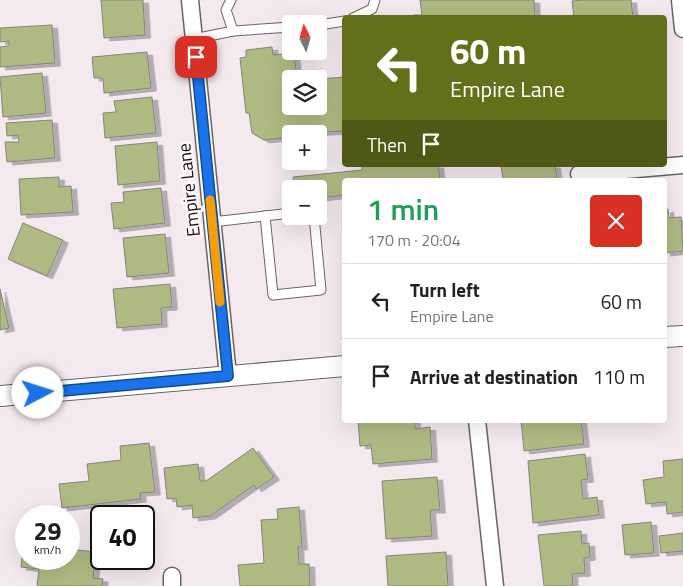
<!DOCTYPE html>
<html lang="en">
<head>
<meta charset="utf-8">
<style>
	:root { --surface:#fff; --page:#f6f6f6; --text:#222; --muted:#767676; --line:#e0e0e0 }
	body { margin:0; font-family:"Titillium Web",sans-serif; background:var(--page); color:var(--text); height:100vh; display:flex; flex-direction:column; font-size:19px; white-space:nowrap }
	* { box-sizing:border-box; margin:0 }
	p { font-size:16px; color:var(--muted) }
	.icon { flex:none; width:28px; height:28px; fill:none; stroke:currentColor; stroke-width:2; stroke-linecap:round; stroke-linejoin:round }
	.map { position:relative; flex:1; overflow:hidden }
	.panel { position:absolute; left:342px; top:178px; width:325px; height:245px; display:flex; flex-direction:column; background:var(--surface); border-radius:5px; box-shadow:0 5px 20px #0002 }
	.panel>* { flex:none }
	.banner { position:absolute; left:342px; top:15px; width:325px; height:152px; border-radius:5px; box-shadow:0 5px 20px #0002; background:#636f19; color:#fff; overflow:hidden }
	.needle { width:32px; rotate:355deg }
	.tools { position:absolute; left:282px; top:15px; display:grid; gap:10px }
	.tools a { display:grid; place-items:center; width:45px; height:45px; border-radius:5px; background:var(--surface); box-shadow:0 5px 20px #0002; font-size:25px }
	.speed { position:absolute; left:15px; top:505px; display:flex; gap:10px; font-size:25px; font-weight:700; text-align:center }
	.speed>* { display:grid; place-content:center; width:65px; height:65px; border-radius:50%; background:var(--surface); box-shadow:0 5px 20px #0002; line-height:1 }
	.speed small { font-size:12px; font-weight:400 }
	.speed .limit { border:2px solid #111; border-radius:8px; background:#fff; color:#111 }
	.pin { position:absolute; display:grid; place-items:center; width:42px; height:42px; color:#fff; margin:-21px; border-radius:10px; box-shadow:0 2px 8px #0006 }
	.me { position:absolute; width:55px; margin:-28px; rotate:85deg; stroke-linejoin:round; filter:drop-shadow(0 0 4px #0008) }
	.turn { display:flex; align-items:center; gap:18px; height:105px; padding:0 25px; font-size:22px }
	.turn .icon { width:65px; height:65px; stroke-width:2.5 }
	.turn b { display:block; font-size:35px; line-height:42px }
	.then { display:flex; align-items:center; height:48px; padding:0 25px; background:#0003; gap:10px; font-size:19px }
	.round { display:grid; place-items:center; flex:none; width:52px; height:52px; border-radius:5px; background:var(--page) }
	.head { display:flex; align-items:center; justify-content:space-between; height:85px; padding:0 25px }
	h1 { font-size:30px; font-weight:600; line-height:38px; color:#1e9e55 }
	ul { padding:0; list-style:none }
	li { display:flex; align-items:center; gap:15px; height:75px; padding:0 25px; border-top:1px solid var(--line) }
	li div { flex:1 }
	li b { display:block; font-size:19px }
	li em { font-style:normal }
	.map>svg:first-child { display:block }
	.building { fill:#afba83; stroke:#84867c; filter:url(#shadow) }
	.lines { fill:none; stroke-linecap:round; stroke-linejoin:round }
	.service-casing { stroke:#6c6368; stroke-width:11 }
	.minor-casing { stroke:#6c6368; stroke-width:19 }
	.tertiary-casing { stroke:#6c6368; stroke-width:22 }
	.service { stroke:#fff; stroke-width:9 }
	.minor { stroke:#fff; stroke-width:16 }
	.tertiary { stroke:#fff; stroke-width:20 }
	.route-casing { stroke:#114b97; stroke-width:12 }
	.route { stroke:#1a73e8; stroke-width:9 }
	.slow { stroke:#f59e0b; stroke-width:9 }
	.labels { text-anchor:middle; stroke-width:5; stroke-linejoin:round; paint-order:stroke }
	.street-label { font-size:18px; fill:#151214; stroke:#fef7fb }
</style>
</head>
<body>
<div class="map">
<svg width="683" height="586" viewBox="0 0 683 586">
	<defs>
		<filter id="shadow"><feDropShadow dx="5.5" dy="3" stdDeviation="0" flood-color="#0004"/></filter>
	</defs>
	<rect width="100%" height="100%" fill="#f4e9ef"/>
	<g class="building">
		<polygon points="101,0 143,0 145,35 104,38"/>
		<polygon points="420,0 534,0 535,18 413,18 413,15 422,15"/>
		<polygon points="584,0 631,0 633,18 574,18 572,1"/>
		<polygon points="52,25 55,63 0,67 0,47 9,46 9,41 0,42 0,28"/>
		<polygon points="272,47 273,55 294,53 297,79 291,79 291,106 319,106 319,79 345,77 345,131 291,134 291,137 264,140 252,133 249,113 246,113 240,58 246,57 246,50"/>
		<polygon points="147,52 151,88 104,93 103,78 94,78 92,57"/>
		<polygon points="42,73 46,113 3,117 0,77"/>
		<polygon points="152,97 156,133 105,138 103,113 116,112 114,101"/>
		<polygon points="52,120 55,158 7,162 5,142 19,142 18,135 7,136 6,123"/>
		<polygon points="157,142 160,181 118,185 115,146"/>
		<polygon points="362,165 438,165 440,180 345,180 345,195 319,198 319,189 294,189 293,177 362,170"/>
		<polygon points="501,165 555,165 557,180 503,180"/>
		<polygon points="59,177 59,187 71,186 73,212 21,215 19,179"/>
		<polygon points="161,188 165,223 114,229 111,203 124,202 123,192"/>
		<polygon points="668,209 669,218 681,217 683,251 665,253 665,210"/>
		<polygon points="23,223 63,240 47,276 8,259"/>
		<polygon points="165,234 169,273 127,277 123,238"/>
		<polygon points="170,284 172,307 161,308 162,324 117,328 113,289"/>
		<polygon points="0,289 9,328 0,330"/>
		<polygon points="358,420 415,420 415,429 430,427 432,459 373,464 371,445 360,446"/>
		<polygon points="521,420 581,420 584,444 524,451"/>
		<polygon points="149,443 155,492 140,493 141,499 62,508 59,484 89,481 87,464 121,460 120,446"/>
		<polygon points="253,448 274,477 256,489 254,485 210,516 193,518 192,505 177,507 176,498 167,499 164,468 198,464 200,481 206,481"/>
		<polygon points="585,454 588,479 581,480 583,499 597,497 599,515 533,523 528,461"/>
		<polygon points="683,459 683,512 667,514 666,502 646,504 643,480 664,477 663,461"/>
		<polygon points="437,477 440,510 430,510 432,536 386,539 382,481"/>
		<polygon points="299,507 302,547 298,547 299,564 309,564 310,586 240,586 238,565 264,563 261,520 278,519 277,509"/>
		<polygon points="22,519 26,519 26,559 69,559 69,549 96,552 93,578 103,579 102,586 37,586 39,569 21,567 23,547 19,547"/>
		<polygon points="651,522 654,553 625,555 622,525"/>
		<polygon points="581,531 582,544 589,543 590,557 584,558 585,573 572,574 573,586 544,586 538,535"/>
		<polygon points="683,533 683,551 661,553 659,536"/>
		<polygon points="446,552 448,586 388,586 386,556"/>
	</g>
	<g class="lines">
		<defs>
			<g id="service">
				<polyline points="231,0 226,10 233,31"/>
				<polyline points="353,18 372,9 375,0"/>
				<polyline points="319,25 345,21"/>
				<polyline points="194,39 233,31 291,27"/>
				<polyline points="265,216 273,295 321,290 314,216"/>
				<polyline points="212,222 291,213"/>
			</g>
			<g id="minor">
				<polyline points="190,0 228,376"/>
				<polyline points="680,0 683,29"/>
				<polyline points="579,174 683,165"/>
				<polyline points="477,420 495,586"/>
				<polyline points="172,586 172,576"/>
			</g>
			<g id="tertiary">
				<polyline points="665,337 683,336"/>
				<polyline points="0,396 345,366"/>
			</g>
		</defs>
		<use href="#service" class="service-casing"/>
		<use href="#minor" class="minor-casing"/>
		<use href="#tertiary" class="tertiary-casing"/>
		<use href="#service" class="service"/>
		<use href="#minor" class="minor"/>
		<use href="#tertiary" class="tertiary"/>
	</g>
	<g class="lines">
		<defs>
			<polyline id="route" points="38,393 228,376 196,57"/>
		</defs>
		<use href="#route" class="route-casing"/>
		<use href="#route" class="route"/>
		<polyline class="slow" points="210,200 220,302"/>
	</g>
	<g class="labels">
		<g class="street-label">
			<text transform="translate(189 190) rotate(-96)" y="6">Empire Lane</text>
		</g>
	</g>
</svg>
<div class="tools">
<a><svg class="needle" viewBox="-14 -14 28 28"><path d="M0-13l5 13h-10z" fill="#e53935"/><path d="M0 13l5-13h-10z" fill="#767676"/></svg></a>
<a><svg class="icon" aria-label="layers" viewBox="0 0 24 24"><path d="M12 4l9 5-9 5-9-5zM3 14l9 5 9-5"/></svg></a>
<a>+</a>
<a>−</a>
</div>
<div class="speed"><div>29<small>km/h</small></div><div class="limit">40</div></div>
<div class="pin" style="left:196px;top:57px;background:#d93025"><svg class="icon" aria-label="arrive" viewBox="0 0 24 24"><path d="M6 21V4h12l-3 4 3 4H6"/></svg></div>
<svg class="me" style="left:38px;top:393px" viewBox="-20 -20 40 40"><circle r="19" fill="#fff"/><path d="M0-13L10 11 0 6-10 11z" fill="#1a73e8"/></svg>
<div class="banner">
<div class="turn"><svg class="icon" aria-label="left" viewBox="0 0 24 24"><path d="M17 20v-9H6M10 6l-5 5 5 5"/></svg><div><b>60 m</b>Empire Lane</div></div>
<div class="then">Then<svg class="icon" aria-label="arrive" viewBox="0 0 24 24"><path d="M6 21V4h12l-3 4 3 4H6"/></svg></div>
</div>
<section class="panel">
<div class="head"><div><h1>1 min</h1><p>170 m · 20:04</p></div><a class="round" style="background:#d93025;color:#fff"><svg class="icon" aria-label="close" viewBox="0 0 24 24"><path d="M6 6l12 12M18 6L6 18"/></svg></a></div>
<ul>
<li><svg class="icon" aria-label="left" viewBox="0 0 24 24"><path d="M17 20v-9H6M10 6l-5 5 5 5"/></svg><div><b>Turn left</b><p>Empire Lane</p></div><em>60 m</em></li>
<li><svg class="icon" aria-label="arrive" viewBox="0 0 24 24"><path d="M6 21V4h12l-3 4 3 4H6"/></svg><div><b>Arrive at destination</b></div><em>110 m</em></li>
</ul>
</section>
</div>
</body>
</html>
